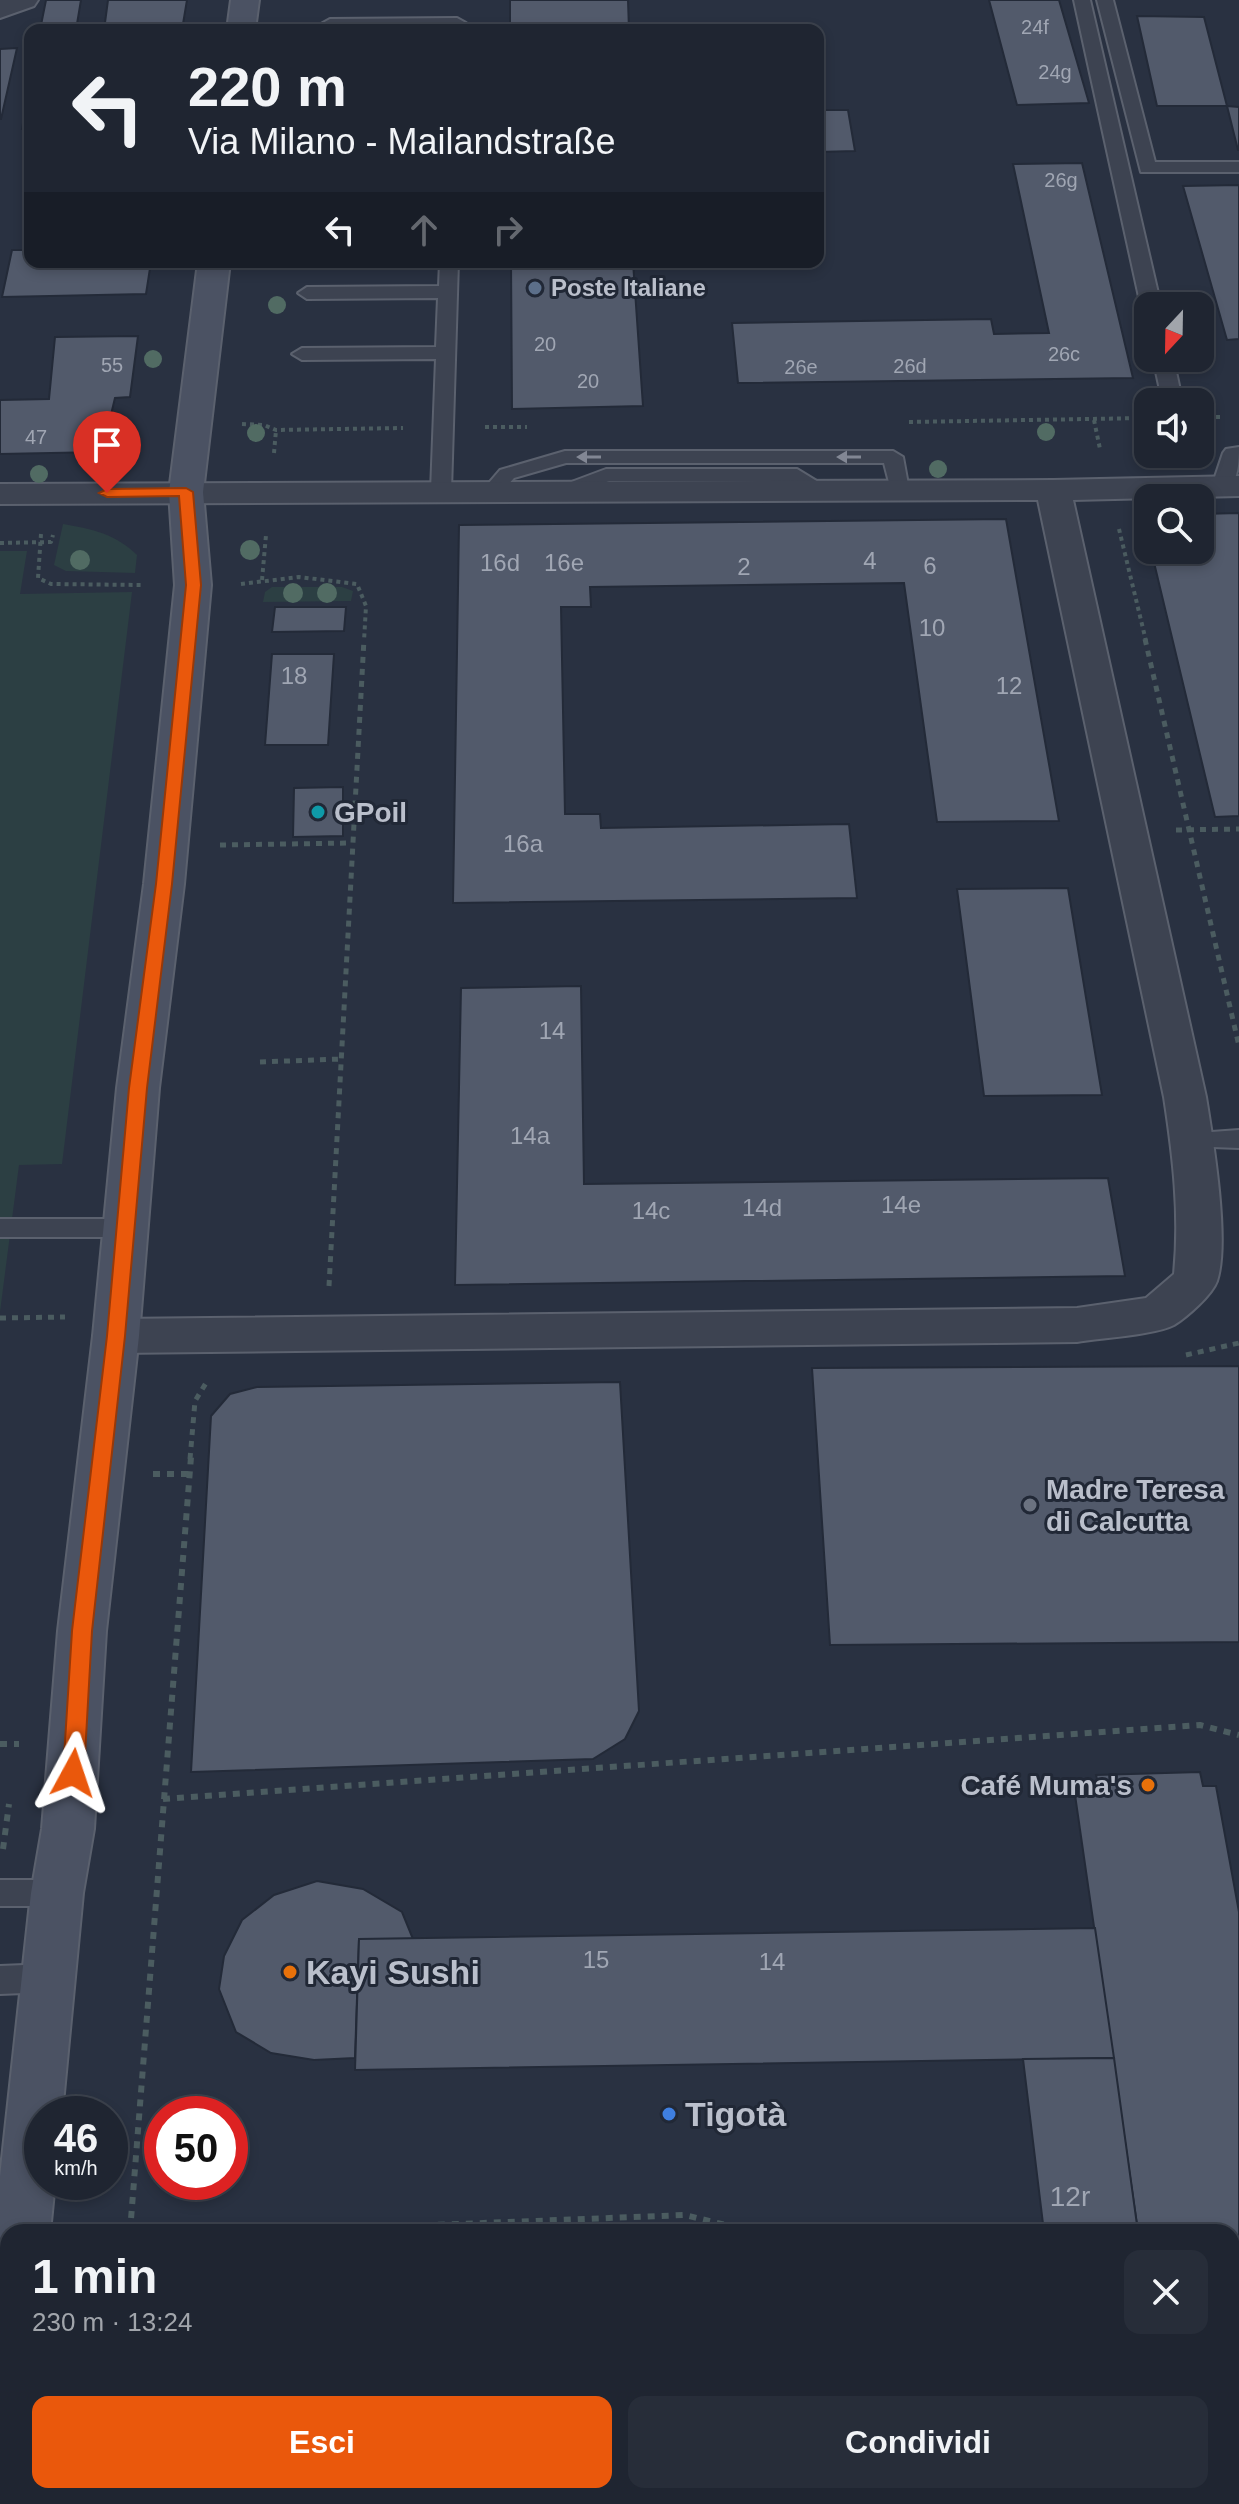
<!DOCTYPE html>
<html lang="it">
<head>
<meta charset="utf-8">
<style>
	:root { --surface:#1f2531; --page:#272d39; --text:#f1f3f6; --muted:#a1a5ab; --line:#3c424d; --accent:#ea580c }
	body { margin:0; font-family:Arial,sans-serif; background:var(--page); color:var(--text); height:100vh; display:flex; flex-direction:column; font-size:30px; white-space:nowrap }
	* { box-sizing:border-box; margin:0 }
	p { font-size:26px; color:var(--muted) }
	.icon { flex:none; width:44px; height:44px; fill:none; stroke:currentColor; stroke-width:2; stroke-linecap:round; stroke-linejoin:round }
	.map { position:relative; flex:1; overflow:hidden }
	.sheet { position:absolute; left:0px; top:2224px; width:1240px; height:280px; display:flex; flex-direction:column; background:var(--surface); border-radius:24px 24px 0 0; box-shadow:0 4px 12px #0003,0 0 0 2px var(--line) }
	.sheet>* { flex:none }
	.top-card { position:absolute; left:24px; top:24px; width:800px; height:244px; border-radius:16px; box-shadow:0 4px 12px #0003,0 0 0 2px var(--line); background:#1f2531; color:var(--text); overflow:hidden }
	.needle { width:52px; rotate:202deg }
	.fabs { position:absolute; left:1134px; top:292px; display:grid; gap:16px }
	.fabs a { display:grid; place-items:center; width:80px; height:80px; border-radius:16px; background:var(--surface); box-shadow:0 4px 12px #0003,0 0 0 2px var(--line); font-size:40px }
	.speed { position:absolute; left:24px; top:2096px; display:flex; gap:16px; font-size:40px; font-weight:700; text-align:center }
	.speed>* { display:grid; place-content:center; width:104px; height:104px; border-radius:50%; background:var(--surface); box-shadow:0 4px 12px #0003,0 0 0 2px var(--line); line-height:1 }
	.speed small { font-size:20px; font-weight:400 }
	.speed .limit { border:12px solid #d22; background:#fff; color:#111 }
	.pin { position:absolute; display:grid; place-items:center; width:68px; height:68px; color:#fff; margin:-82px -34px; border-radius:50% 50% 50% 0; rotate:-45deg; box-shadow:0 0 8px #0007 }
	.pin .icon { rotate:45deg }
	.me { position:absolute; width:88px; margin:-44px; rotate:5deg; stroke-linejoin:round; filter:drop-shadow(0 0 6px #0008) }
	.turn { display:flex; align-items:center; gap:28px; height:168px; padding:0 32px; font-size:36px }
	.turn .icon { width:104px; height:104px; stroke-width:2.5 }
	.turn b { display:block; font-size:56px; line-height:68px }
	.lanes { display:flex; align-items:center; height:76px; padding:0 32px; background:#0003; justify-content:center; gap:40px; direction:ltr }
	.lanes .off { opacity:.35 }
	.round { display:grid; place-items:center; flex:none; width:84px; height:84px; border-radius:16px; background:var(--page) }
	.headline { display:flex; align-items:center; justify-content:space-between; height:136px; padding:0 32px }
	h1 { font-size:48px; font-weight:600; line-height:60px }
	.button { display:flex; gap:16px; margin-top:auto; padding:16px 32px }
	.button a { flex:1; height:92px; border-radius:16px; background:var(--accent); color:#fff; font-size:32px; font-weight:600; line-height:92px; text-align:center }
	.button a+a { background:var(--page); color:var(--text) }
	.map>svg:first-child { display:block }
	.green { fill:#2c3f43 }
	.building { fill:#525a6b; stroke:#232a38; stroke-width:2 }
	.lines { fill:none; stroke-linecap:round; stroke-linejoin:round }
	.service-casing { stroke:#5b616e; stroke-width:4 }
	.minor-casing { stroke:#5b616e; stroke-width:4 }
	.secondary-casing { stroke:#5b616e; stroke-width:4 }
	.path-far2 { stroke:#4b5c60; stroke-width:4; stroke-dasharray:4 4; stroke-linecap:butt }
	.path-far1 { stroke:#4b5c60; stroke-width:5; stroke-dasharray:6 6; stroke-linecap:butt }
	.path { stroke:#4b5c60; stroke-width:6; stroke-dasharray:7 7; stroke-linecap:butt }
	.service { fill:#3d4351; fill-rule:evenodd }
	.minor { fill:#3d4351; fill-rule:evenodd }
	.secondary { fill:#4b5263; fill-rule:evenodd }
	.tree { fill:#516b63 }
	.oneway { fill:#828794 }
	.route { fill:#ea580c; stroke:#983908; stroke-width:2 }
	.service-dot { fill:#5c6f8a; stroke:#212836; stroke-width:3 }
	.culture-dot { fill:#0f9aa8; stroke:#212836; stroke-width:3 }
	.worship-dot { fill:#6b7280; stroke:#212836; stroke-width:3 }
	.food-dot { fill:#e8710a; stroke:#212836; stroke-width:3 }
	.shop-dot { fill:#3f7fe0; stroke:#212836; stroke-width:3 }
	.labels { text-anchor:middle; stroke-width:6; stroke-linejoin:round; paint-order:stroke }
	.far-number-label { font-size:20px; fill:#a0a6b3 }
	.far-poi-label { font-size:24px; font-weight:bold; fill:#babfcb; stroke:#212836; text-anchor:start }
	.number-label { font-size:24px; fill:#a0a6b3 }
	.poi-label { font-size:28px; font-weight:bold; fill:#babfcb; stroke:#212836; text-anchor:start }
	.near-number-label { font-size:28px; fill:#a0a6b3 }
	.near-poi-label { font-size:34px; font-weight:bold; fill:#babfcb; stroke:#212836; text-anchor:start }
</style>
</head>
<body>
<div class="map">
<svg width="1239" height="2504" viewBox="0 0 1239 2504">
	<rect width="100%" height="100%" fill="#293141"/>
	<g class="green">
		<path d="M63,524C93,529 115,534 137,555L135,573L66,571L54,565Z"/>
		<polygon points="0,551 27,551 20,594 132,592 62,1164 19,1165 0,1312"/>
		<polygon points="272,587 342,587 353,591 351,601 263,602 265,592"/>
	</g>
	<g class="building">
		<polygon points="46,0 81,0 76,30 40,30"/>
		<polygon points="108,0 187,0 182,30 104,30"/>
		<polygon points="510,0 628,0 629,30 510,30"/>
		<polygon points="989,0 1059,0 1089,103 1017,105"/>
		<polygon points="1137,16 1204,17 1227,106 1157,106"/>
		<polygon points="17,48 1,119 0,119 0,49"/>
		<polygon points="30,85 30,129 22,129"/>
		<polygon points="1227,106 1239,107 1239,150 1238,150"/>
		<polygon points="818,110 848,110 855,151 818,152"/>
		<polygon points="1082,163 1133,378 738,383 732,323 991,319 994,334 1049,333 1013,164"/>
		<polygon points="1239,185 1239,339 1227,340 1183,186"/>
		<polygon points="12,250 30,250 30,262 151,262 146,294 2,297"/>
		<polygon points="511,262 633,262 643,406 512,409"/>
		<polygon points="138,336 130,397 115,398 102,452 0,454 0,400 49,399 55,337"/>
		<polygon points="1239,513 1239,816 1215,817 1151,550 1200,550 1200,514"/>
		<polygon points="1006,519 1059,821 937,822 904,583 590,587 591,607 561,607 565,814 600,814 601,828 849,824 857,898 453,903 459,525"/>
		<polygon points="275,607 346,607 344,631 272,632"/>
		<polygon points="272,654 334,654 328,745 265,745"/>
		<polygon points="343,787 343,836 293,837 294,788"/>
		<polygon points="1068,888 1102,1095 984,1096 957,889"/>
		<polygon points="581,986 584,1184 1108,1178 1125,1276 455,1285 461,988"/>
		<polygon points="1239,1366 1239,1642 830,1645 812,1368"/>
		<polygon points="620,1382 639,1711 625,1739 593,1759 191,1772 211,1416 230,1394 257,1387"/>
		<polygon points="1200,1772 1203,1786 1216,1786 1239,1912 1239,2367 1232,2370 1232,2232 1138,2232 1074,1788 1099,1787 1096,1775"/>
		<polygon points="317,1881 363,1889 402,1912 413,1939 359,1939 355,2058 314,2060 271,2053 236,2032 219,1989 224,1956 242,1920 274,1895"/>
		<polygon points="1095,1928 1114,2058 355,2070 359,1939"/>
		<polygon points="1114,2058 1138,2232 1044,2232 1023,2059"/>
		<rect x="438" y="2496" width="222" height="8"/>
	</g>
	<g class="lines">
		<defs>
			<g id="service">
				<polygon points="1074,0 1090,0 1161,306 1148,306 1148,311 1141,306"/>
				<polygon points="1097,0 1113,0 1155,162 1239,162 1239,172 1141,172"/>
				<polygon points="457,18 466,23 465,30 330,29 321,24 330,19"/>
				<polygon points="440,262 458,262 451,491 441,497 431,491 436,359 302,360 292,354 302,348 436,347 438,298 307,299 298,293 307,287 439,286"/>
				<polygon points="1153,358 1173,358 1180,390 1177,394 1163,394 1160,390"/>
				<path d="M1239,447C1239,463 1238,477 1229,490H1215L1212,486L1223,453L1226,449Z"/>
				<polygon points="565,451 893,451 903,457 909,490 906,494 892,494 884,463 566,463 514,478 499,495 485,495 482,491 500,470"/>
				<polygon points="606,469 797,469 833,491 823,497 793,481 609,481 565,497 555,491 558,487"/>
				<polygon points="1239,1130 1239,1148 1184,1146 1180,1140 1184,1134"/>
				<polygon points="0,1219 126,1219 135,1221 139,1228 135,1235 126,1237 0,1237"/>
				<polygon points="0,1880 57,1880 68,1884 72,1893 68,1902 57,1906 0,1906"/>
				<polygon points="49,1964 60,1968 65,1978 60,1988 49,1992 0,1994 0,1966"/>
			</g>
			<g id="minor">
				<polygon points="0,0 38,0 34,6 0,18"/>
				<path d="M1239,476V496L1073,500L1206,1097C1213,1140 1230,1242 1217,1281C1212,1295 1187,1317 1174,1325C1155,1335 1100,1338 1077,1342L116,1353L100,1348L93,1336L100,1324L116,1319L1077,1308L1146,1298L1174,1274C1180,1214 1173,1156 1164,1097L1038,500L0,504V484L1053,480Z"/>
			</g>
			<g id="secondary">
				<polygon points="231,0 259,0 255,30 227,30"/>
				<polygon points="198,262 230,262 203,492 211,585 184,884 159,1088 139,1336 106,1631 94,1829 83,1893 62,2114 42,2114 42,2182 55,2182 50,2232 8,2232 8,2253 0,2246 0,2177 31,1893 42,1829 58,1631 93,1336 117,1088 144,884 175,585 169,492"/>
				<polygon points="8,2338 8,2467 0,2471 0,2341"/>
			</g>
		</defs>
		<use href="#service" class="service-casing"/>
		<use href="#minor" class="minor-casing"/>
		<use href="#secondary" class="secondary-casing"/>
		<g class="path-far2">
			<polyline points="1200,417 1222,417"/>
			<polyline points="1094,420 1100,449"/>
			<polyline points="909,422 1147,418"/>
			<polyline points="242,424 264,425 276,430 403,428"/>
			<polyline points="485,427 527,427"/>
			<polyline points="274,453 276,430"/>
			<polyline points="1119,529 1146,641"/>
			<polyline points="41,534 38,578 51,584 143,585"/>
			<polyline points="0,543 51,542 53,535"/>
			<polyline points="262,580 266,535"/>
			<polyline points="241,584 299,577 357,584 366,606 364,641"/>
		</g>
		<g class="path-far1">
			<polyline points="1145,639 1239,1046"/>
			<polyline points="1176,830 1239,829"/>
			<polyline points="220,845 351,843"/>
			<polyline points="260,1062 342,1059"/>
			<polyline points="329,1286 364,639"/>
			<polyline points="0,1318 65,1317"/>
			<polyline points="1186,1355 1239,1343"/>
			<polyline points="190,1459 195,1401 206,1383"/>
		</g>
		<g class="path">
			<polyline points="153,1474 188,1474"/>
			<polyline points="0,1744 19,1744"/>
			<polyline points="163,1799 1200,1725 1239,1735"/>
			<polyline points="3,1849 9,1804"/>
			<polyline points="130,2232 191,1457"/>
			<polyline points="256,2232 685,2215 754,2232"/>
			<polyline points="995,2232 999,2225"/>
			<polyline points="1232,2451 1239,2451"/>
			<polyline points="111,2496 111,2504"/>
		</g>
		<use href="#service" class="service"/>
		<use href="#minor" class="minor"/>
		<use href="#secondary" class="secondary"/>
	</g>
	<g class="tree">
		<circle cx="277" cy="305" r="9"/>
		<circle cx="153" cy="359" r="9"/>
		<circle cx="1046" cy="432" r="9"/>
		<circle cx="256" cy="433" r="9"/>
		<circle cx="938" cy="469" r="9"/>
		<circle cx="39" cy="474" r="9"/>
		<circle cx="250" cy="550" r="10"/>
		<circle cx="80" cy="560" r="10"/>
		<circle cx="293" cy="593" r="10"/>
		<circle cx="327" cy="593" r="10"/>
	</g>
	<defs><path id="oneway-solid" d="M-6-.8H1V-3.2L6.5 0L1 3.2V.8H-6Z" transform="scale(2)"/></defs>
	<g class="oneway">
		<use href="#oneway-solid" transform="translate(589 457) rotate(180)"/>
		<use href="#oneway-solid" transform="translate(849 457) rotate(180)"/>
	</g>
	<polygon class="route" points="186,488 193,492 201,585 172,884 147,1088 125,1336 92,1631 84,1773 81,1779 73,1782 66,1779 63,1773 72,1631 107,1336 129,1088 156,884 186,585 179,496 107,497 99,493 107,489"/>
	<circle class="service-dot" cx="535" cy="288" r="8"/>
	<circle class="culture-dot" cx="318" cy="812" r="8"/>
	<circle class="worship-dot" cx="1030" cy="1505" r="8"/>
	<g class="food-dot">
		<circle cx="1148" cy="1785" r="8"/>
		<circle cx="290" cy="1972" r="8"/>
	</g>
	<circle class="shop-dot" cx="669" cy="2114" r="8"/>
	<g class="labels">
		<g class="far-number-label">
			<text x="1035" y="34">24f</text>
			<text x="1055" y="79">24g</text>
			<text x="1061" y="187">26g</text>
			<text x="545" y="351">20</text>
			<text x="1064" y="361">26c</text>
			<text x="112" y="372">55</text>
			<text x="910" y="373">26d</text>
			<text x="801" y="374">26e</text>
			<text x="588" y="388">20</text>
			<text x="36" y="444">47</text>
		</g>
		<g class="far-poi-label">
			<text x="551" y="296">Poste Italiane</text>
		</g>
		<g class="number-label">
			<text x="870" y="569">4</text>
			<text x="500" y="571">16d</text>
			<text x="564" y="571">16e</text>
			<text x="930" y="574">6</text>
			<text x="744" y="575">2</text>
			<text x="932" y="636">10</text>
			<text x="294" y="684">18</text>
			<text x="1009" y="694">12</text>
			<text x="523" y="852">16a</text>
			<text x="552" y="1039">14</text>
			<text x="530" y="1144">14a</text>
			<text x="901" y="1213">14e</text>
			<text x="762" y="1216">14d</text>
			<text x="651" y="1219">14c</text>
			<text x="596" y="1968">15</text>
			<text x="772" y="1970">14</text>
		</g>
		<g class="poi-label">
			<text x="334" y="822">GPoil</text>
			<text x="1046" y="1499">Madre Teresa<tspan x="1046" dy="32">di Calcutta</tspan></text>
			<text x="1132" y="1795" text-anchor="end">Café Muma's</text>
		</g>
		<g class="near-number-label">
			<text x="1070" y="2206">12r</text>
		</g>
		<g class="near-poi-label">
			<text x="306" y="1984">Kayi Sushi</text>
			<text x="685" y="2126">Tigotà</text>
		</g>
	</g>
</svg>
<div class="fabs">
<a><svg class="needle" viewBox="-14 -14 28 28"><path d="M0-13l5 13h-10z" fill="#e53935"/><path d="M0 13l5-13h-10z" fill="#a1a5ab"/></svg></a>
<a><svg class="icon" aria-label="sound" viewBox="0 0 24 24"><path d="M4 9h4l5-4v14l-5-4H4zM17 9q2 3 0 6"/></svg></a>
<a><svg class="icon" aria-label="search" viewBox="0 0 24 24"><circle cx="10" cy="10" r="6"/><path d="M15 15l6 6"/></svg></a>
</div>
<div class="speed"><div>46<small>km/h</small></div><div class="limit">50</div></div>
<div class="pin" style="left:107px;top:493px;background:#d93025"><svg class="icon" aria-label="arrive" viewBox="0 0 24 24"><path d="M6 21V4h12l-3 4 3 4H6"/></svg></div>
<svg class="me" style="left:73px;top:1773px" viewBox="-20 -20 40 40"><path d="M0-17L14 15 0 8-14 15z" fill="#ea580c" stroke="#fff" stroke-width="4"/></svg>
<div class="top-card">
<div class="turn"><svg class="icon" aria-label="left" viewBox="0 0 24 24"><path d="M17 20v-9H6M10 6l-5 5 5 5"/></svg><div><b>220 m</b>Via Milano - Mailandstraße</div></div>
<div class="lanes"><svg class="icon" aria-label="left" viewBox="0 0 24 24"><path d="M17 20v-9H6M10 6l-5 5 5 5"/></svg><svg class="icon off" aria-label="ahead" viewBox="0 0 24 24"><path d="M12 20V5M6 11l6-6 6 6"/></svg><svg class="icon off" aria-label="right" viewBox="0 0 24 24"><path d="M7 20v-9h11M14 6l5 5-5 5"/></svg></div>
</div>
<section class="sheet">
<div class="headline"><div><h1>1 min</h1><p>230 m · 13:24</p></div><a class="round"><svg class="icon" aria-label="close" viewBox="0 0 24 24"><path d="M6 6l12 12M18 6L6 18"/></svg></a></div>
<div class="button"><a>Esci</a><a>Condividi</a></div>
</section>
</div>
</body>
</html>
